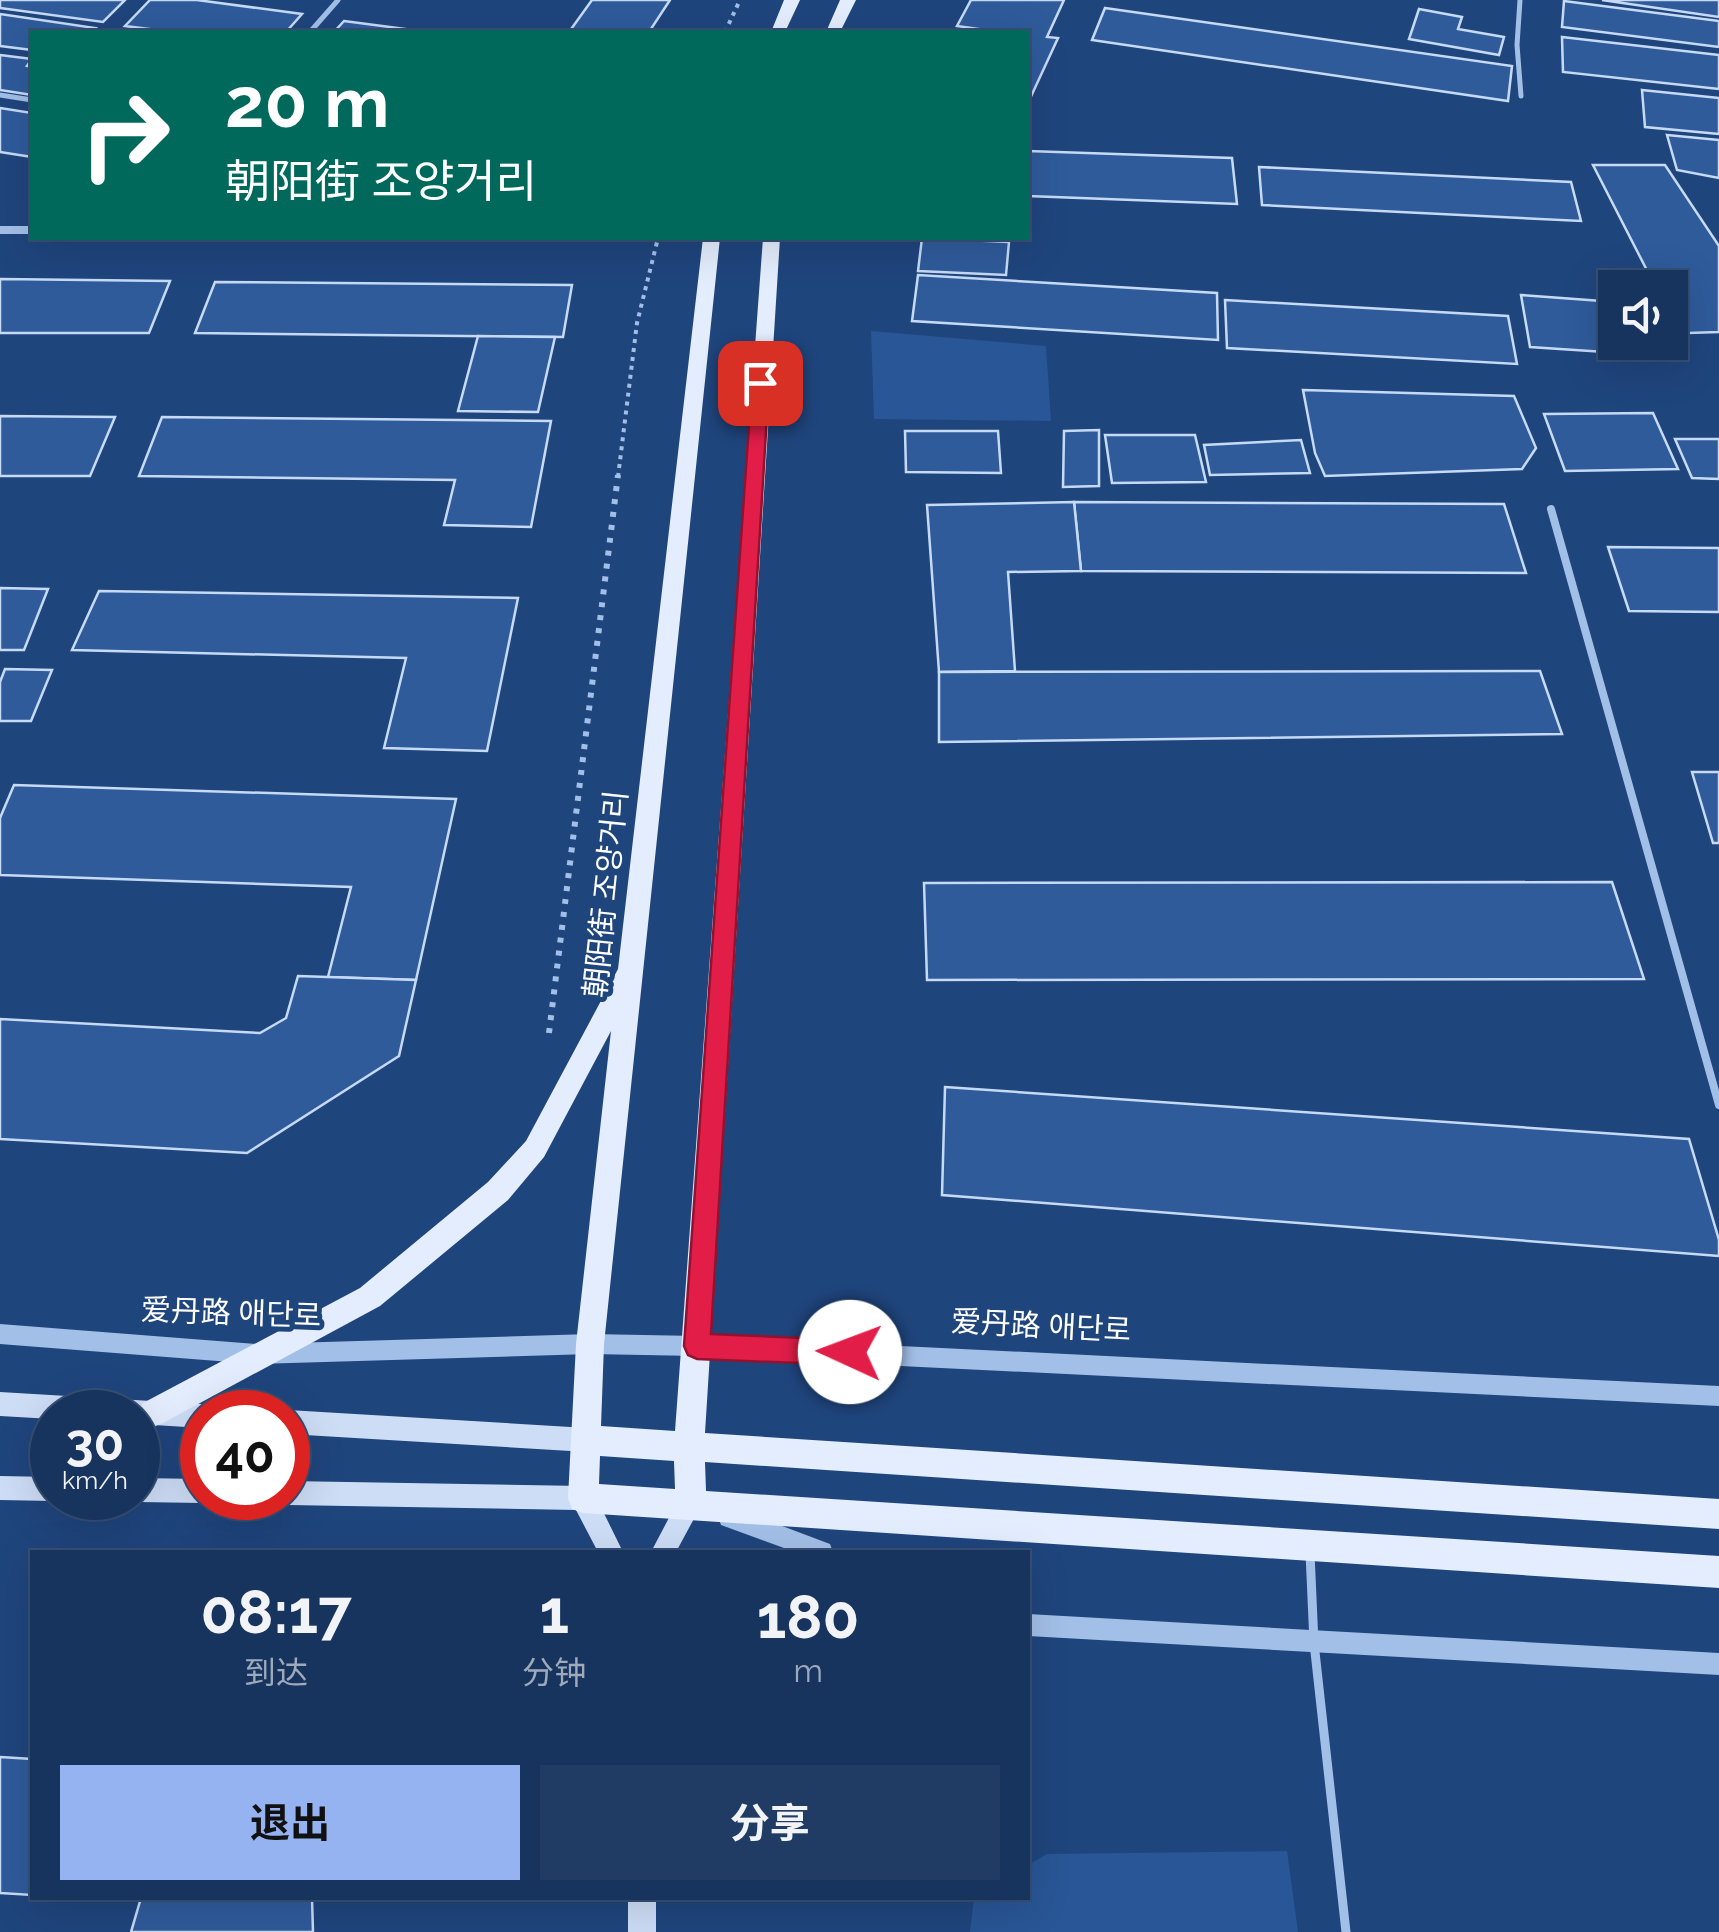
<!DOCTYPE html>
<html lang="zh">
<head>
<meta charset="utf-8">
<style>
	:root { --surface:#17345e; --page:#203c64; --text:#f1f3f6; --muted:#9eaabc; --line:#364f73; --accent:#95b2f1 }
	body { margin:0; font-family:Raleway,"Noto Sans SC","Noto Sans KR",sans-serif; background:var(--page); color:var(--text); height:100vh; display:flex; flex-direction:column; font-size:38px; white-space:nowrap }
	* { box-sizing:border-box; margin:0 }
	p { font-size:32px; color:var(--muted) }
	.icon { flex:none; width:55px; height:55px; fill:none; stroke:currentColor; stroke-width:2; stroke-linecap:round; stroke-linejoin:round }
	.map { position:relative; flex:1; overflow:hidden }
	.drawer { position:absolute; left:30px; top:1550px; width:1000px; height:350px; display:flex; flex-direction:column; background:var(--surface); border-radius:0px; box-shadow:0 10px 40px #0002,0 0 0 2px var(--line) }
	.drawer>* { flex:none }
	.hud { position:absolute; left:30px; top:30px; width:1000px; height:210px; border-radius:0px; box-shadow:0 10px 40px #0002,0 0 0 2px var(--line); background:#00695c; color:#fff; overflow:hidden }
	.buttons { position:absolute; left:1598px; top:270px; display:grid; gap:20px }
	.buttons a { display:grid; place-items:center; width:90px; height:90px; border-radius:0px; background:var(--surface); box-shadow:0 10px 40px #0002,0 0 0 2px var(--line); font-size:50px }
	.speed { position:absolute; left:30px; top:1390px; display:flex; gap:20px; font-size:50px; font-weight:700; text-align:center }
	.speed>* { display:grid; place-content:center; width:130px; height:130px; border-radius:50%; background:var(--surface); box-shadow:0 10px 40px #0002,0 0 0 2px var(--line); line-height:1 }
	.speed small { font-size:25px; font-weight:400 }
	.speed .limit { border:15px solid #d22; background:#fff; color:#111 }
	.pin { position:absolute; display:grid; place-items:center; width:85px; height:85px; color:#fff; margin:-42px; border-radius:20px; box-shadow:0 5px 15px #0006 }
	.me { position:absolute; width:110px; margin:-55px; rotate:272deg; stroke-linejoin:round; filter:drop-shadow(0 0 8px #0008) }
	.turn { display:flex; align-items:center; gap:35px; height:210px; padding:0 30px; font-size:45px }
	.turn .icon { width:130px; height:130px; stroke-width:2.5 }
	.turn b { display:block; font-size:70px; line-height:85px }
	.eta { display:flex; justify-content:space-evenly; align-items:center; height:170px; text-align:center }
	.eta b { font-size:60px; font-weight:700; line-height:70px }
	.primary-button { display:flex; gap:20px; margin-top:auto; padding:20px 30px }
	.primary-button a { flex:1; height:115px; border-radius:0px; background:var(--accent); color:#111; font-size:40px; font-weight:700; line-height:115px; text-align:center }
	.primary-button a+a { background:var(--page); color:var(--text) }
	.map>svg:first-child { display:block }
	.green { fill:#295696 }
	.building { fill:#2f5b9b; stroke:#c6daf6; stroke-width:2.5 }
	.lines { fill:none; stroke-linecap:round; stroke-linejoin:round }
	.path-far1 { stroke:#a2bfe7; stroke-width:4; stroke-dasharray:4 5; stroke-linecap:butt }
	.path { stroke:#a2bfe7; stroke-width:6; stroke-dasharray:5 8; stroke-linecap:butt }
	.service-far2 { stroke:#a2bfe7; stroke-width:5 }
	.service-far1 { stroke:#a2bfe7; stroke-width:8 }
	.service { stroke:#a2bfe7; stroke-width:9 }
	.minor { stroke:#a2bfe7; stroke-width:8 }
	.tertiary { fill:#a2bfe7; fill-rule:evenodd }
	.secondary { fill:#cdddf6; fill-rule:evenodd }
	.primary { fill:#e4edfd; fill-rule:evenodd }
	.route { fill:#e11d48; stroke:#92132f; stroke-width:2.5 }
	.labels { text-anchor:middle; stroke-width:10; stroke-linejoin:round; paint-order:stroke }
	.street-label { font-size:30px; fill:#fff; stroke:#1f457d }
</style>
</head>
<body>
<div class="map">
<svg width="1719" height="1932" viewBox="0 0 1719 1932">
	<rect width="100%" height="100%" fill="#1f457d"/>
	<g class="green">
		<polygon points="871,331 1046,346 1051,421 874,419"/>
		<polygon points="1287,1851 1298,1932 970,1932 974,1898 1028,1898 1028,1865 1047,1854"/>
	</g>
	<g class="building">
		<polygon points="0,0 125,0 103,22 0,8"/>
		<polygon points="150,0 197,0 302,14 286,32 173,32 125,26"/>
		<polygon points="592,0 670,0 649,32 569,32"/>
		<polygon points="971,0 1064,0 1047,37 1058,38 1028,103 1028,32 976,32 978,29 957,26"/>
		<polygon points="1602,0 1719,0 1719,17"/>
		<polygon points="1564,1 1719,21 1719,47 1562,27"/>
		<polygon points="1105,8 1512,66 1508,101 1092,40"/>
		<polygon points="1419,9 1462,17 1458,29 1504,37 1499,55 1409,39"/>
		<polygon points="0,14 95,28 90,32 32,32 32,50 0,46"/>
		<polygon points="344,21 428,32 334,32"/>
		<polygon points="1562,37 1719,55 1719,89 1563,72"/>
		<polygon points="0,55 32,59 27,66 32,67 32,95 0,90"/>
		<polygon points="1642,90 1719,98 1719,134 1645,127"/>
		<polygon points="0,108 32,113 32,157 0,152"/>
		<polygon points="1667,135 1719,140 1719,178 1677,170"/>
		<polygon points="1028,151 1232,158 1237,204 1028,196"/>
		<polygon points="1593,165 1665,165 1719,246 1719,332 1688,333 1671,315 1670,288 1656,288"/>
		<polygon points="1259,167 1571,182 1581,221 1262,205"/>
		<polygon points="922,238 1009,242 1006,275 918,271"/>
		<polygon points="918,275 1217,293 1218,340 912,321"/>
		<polygon points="0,279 170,281 149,333 0,333"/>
		<polygon points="215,282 572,285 563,337 195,333"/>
		<polygon points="1521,295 1615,302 1615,342 1662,342 1665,356 1530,347"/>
		<polygon points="1225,300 1508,316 1517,364 1227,348"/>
		<polygon points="478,336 555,337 538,412 458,411"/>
		<polygon points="1303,390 1514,396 1536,448 1522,469 1325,476 1315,453"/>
		<polygon points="1653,413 1678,469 1565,471 1544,414"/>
		<polygon points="0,416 115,417 90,476 0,476"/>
		<polygon points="162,417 551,421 531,527 444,525 455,480 139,476"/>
		<polygon points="1099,430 1099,486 1063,487 1064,431"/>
		<polygon points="905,431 998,431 1001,473 906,472"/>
		<polygon points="1105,435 1195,435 1206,482 1112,483"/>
		<polygon points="1675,439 1719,439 1719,479 1692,478"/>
		<polygon points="1301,440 1310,473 1210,475 1204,445"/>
		<polygon points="1074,502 1504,504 1526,573 1081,571"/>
		<polygon points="1074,502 1081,571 1008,572 1015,671 939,672 927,505"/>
		<polygon points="1608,547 1719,548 1719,612 1629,611"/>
		<polygon points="0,588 48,589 24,650 0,650"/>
		<polygon points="99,591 518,598 487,751 384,748 406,658 72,650"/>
		<polygon points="5,669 52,670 31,721 0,721 0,682"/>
		<polygon points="1540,671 1562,734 939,742 939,672"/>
		<polygon points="1692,772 1719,772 1719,843 1713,843"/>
		<polygon points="14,785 456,799 416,980 328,977 351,887 0,875 0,818"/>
		<polygon points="1612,882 1644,979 927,980 924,883"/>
		<polygon points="298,976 416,980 399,1056 247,1153 0,1139 0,1019 260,1033 286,1018"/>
		<polygon points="945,1087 1689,1139 1719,1240 1719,1256 942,1195"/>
		<polygon points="0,1757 32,1759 32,1895 0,1893"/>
		<polygon points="141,1898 312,1898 313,1932 131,1932"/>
	</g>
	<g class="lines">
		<g class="path-far1">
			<polyline points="725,32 740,0"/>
			<polyline points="618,477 637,323 658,238"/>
		</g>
		<polyline class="path" points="549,1033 618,475"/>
		<g class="service-far2">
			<polyline points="1520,0 1517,45 1521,96"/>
			<polyline points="310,32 338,0"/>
			<polyline points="0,95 32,100"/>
		</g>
		<polyline class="service-far1" points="1551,509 1719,1105"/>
		<polyline class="service" points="1310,1553 1314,1643 1346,1932"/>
		<polyline class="minor" points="0,230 32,230"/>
		<g class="tertiary">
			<polygon points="0,1324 257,1344 590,1334 697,1336 1719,1386 1719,1406 697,1356 590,1354 257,1364 0,1344"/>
			<polygon points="729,1506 830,1544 833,1552 795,1552 721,1525 718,1517 721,1509"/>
			<polygon points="1028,1614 1719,1653 1719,1675 1028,1636"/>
		</g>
		<g class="secondary">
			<polygon points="0,1392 202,1404 212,1412 202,1412 202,1428 138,1424 138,1412 52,1412 52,1419 0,1416"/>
			<polygon points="288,1410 587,1428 595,1432 599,1440 595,1448 587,1452 288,1434 288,1412 283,1412"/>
			<polygon points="0,1476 52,1477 52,1498 61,1498 52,1501 0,1500"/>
			<polygon points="138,1478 202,1479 202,1498 211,1498 202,1503 138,1502 129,1498 138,1498"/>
			<polygon points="288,1481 583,1486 592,1489 623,1552 598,1552 576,1510 288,1505 278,1498 288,1498"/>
			<polygon points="691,1490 700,1493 703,1502 676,1552 651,1552 682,1493"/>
			<rect x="628" y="1898" width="28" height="34"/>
		</g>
		<g class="primary">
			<polygon points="784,0 800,0 785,32 771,32"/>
			<polygon points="840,0 856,0 840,32 826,32"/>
			<path d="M703,238H720L604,1344L601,1426L675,1431L763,238H780L705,1433L1719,1499V1529L705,1462L706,1491L1719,1556V1588L583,1513L572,1509L568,1498L576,1344L611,1031L544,1157L508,1200L380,1306L163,1423L153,1427L143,1423L138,1413L143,1403L360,1288L488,1182L526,1141L618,969ZM600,1456L674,1461L675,1489L599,1484Z"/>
		</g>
	</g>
	<polygon class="route" points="760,378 769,383 711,1334 850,1340 860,1343 863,1352 860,1361 850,1365 697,1359 688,1355 684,1346 752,383"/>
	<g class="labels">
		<g class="street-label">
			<text transform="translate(606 894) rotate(-84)" y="10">朝阳街 조양거리</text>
			<text transform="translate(231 1313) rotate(2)" y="10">爱丹路 애단로</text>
			<text transform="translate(1041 1326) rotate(3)" y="10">爱丹路 애단로</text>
		</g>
	</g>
</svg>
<div class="buttons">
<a><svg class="icon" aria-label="sound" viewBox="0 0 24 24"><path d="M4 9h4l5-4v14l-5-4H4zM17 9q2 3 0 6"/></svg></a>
</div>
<div class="speed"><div>30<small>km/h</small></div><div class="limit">40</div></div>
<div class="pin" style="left:760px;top:383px;background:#d93025"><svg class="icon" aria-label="arrive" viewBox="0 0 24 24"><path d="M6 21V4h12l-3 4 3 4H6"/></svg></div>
<svg class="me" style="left:850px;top:1352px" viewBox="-20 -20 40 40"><circle r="19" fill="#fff"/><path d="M0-13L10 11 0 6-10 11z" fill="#e11d48"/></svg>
<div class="hud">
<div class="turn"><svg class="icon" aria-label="right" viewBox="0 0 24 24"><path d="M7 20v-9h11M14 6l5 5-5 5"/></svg><div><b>20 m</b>朝阳街 조양거리</div></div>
</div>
<section class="drawer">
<div class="eta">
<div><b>08:17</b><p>到达</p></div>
<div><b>1</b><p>分钟</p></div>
<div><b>180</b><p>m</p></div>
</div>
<div class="primary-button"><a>退出</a><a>分享</a></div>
</section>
</div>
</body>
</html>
